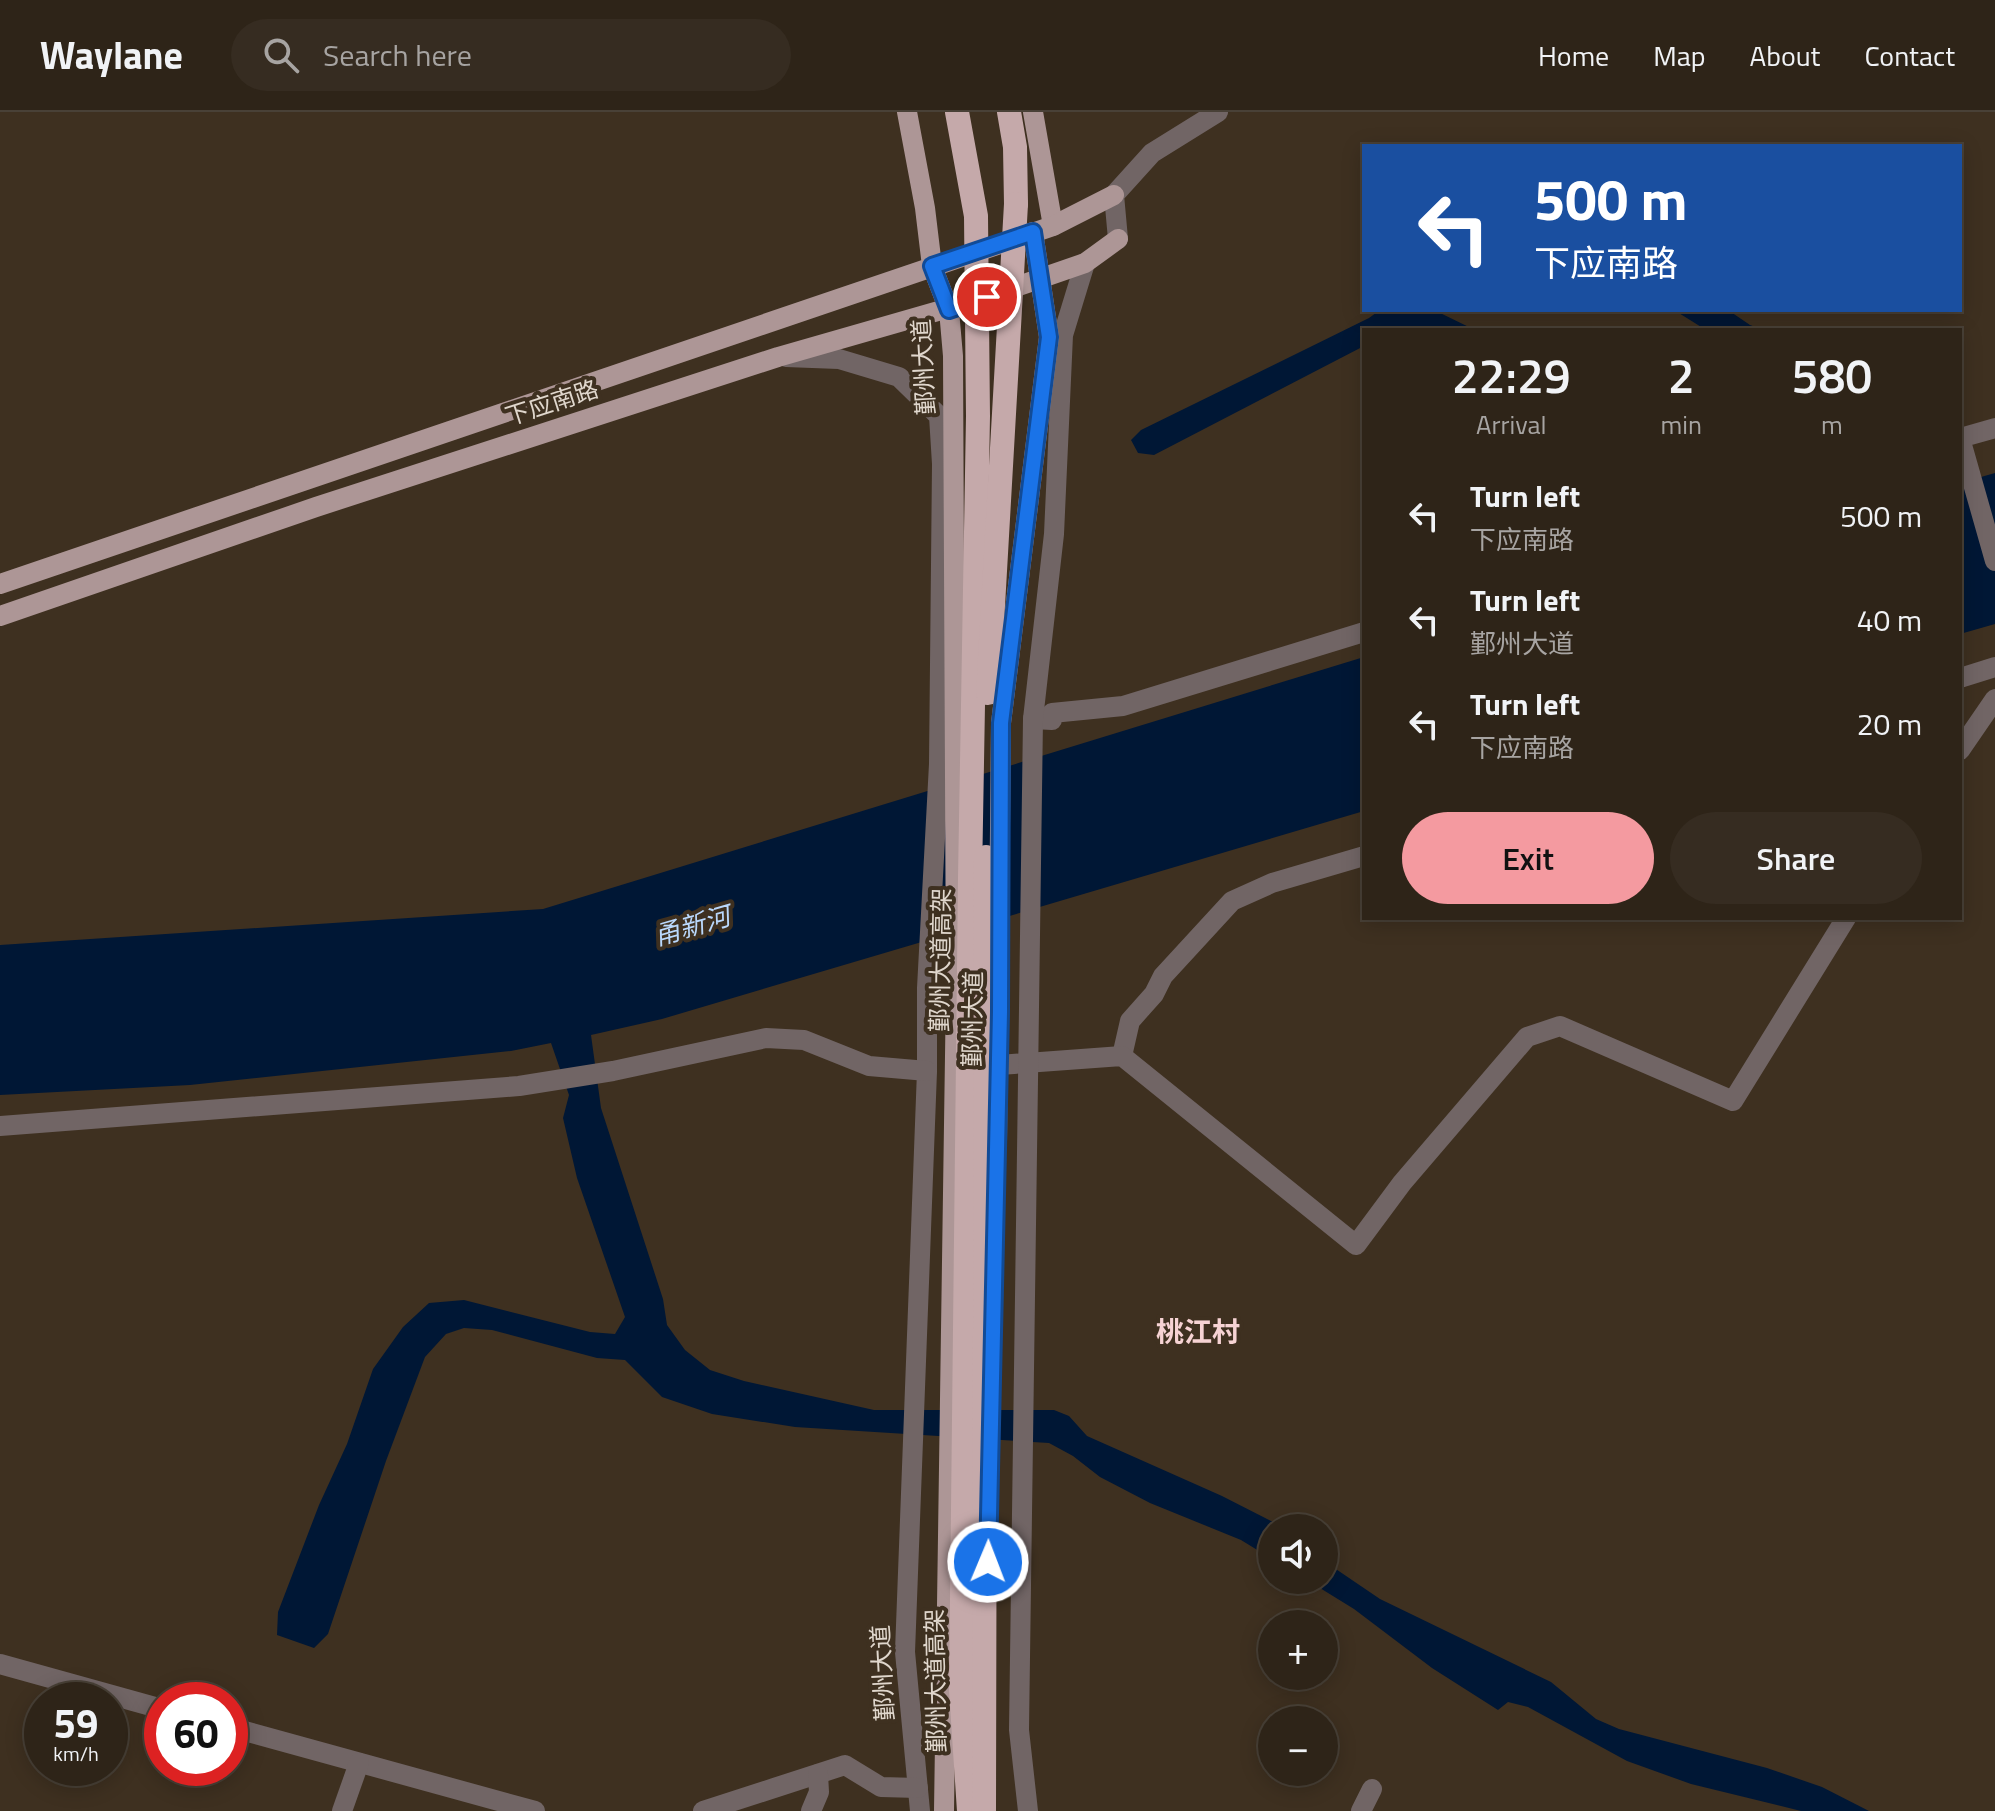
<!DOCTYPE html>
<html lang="en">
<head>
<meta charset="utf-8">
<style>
	:root { --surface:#2e2418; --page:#362c21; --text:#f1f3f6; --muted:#a7a4a2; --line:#494137; --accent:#f49aa0 }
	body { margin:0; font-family:"Titillium Web","Noto Sans SC",sans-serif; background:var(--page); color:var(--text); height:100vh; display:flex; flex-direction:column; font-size:30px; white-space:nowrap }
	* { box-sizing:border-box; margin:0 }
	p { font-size:26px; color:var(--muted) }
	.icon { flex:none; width:44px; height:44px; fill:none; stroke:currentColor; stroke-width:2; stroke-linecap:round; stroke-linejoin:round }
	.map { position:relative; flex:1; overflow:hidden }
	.panel { position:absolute; left:1362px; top:216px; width:600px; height:592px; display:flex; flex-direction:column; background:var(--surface); border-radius:0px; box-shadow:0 4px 20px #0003,0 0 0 2px var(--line) }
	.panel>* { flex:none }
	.guide { position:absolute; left:1362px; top:32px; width:600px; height:168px; border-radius:0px; box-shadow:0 4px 20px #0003,0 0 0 2px var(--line); background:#1a4fa0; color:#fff; overflow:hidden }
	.tools { position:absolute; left:1258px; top:1402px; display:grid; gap:16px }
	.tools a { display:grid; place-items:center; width:80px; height:80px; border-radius:50%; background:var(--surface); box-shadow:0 4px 20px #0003,0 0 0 2px var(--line); font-size:40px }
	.speed { position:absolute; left:24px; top:1570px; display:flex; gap:16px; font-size:40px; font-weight:700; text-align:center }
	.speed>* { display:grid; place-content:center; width:104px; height:104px; border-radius:50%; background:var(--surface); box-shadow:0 4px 20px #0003,0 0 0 2px var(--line); line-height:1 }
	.speed small { font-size:20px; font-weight:400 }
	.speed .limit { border:12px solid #d22; background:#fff; color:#111 }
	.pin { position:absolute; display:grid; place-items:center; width:68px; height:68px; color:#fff; margin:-34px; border:4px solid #fff; border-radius:50%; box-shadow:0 2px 8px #0007 }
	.me { position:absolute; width:88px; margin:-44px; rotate:1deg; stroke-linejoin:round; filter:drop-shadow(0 0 6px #0008) }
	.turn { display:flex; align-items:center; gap:28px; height:168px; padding:0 40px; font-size:36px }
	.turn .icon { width:104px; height:104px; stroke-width:2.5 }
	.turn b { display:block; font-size:56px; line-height:68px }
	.eta { display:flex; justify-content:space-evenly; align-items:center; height:136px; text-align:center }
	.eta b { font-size:48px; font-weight:600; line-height:56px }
	.primary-button { display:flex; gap:16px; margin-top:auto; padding:16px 40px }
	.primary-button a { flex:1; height:92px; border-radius:48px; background:var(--accent); color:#111; font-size:32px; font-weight:600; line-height:92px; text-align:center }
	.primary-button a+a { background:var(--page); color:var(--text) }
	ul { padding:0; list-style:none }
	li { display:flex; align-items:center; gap:24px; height:104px; padding:0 40px }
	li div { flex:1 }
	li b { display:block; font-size:30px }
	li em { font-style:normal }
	header { display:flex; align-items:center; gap:48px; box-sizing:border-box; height:112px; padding:0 40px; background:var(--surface); border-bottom:2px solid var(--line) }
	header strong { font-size:38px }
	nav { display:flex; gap:44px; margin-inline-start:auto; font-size:28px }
	.search { width:560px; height:72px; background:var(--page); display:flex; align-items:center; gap:20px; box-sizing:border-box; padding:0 28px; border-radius:44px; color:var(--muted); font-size:30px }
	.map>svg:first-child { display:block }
	.water { fill:#001735 }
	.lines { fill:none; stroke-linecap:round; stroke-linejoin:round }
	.minor { stroke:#716565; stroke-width:20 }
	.major { stroke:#ad9696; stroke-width:20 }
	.highway { stroke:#c5a9aa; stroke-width:24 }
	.highway-bridge { stroke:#c5a9aa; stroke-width:24 }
	.route-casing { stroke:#114b97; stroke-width:20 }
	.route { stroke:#1a73e8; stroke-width:14 }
	.labels { text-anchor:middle; stroke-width:8; stroke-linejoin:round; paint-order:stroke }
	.street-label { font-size:24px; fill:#e0d7cd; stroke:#3e3020 }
	.water-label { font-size:26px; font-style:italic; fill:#bad8fc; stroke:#3e3020 }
	.quarter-label { font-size:28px; font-weight:bold; fill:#f6d3d4; stroke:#3e3020 }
</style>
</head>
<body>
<header>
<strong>Waylane</strong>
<div class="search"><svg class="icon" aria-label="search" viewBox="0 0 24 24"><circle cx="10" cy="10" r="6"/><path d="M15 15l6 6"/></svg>Search here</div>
<nav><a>Home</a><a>Map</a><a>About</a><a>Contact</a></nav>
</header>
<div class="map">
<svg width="1995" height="1699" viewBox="0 0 1995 1699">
	<rect width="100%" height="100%" fill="#3e3020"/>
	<g class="water">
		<polygon points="1380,198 1434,198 1475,218 1364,218 1364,234 1154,343 1138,341 1131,328 1141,318 1369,206"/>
		<polygon points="1674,198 1728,198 1750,213 1763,218 1706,218"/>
		<polygon points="1995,361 1995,512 1960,522 1960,371"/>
		<polygon points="1364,545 1364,699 662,907 591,923 601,996 663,1187 667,1213 685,1238 710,1258 744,1269 874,1298 1054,1298 1069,1304 1087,1324 1222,1384 1285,1416 1272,1416 1272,1447 1241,1428 1150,1391 1100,1365 1073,1344 1049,1331 795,1315 712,1302 662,1285 625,1248 597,1246 492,1218 464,1216 446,1222 425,1245 386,1349 328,1522 314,1536 277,1523 278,1500 319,1393 347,1332 373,1257 403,1215 429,1191 464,1188 590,1220 615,1222 625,1205 577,1066 563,1006 569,983 551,931 511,939 190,973 0,983 0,833 543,797"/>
		<polygon points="1324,1449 1380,1487 1551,1570 1596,1607 1619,1617 1767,1656 1822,1675 1869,1699 1801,1699 1691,1672 1627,1649 1528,1595 1508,1590 1498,1598 1432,1556 1354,1497 1307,1468 1324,1468"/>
	</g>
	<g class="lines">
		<g class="minor">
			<polyline points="1118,127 1114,83 1152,41 1218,0"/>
			<polyline points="786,245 839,247 899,265 939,304 942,352 939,652 927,876 927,959 905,1540 920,1699"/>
			<polyline points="1995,316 1960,326 1995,449"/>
			<polyline points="1960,566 1995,555"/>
			<polyline points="1033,607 1052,608 1052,601 1123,594 1364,520"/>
			<polyline points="1960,638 1995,587"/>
			<polyline points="1122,944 1130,909 1154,882 1163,864 1232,789 1272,771 1364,744"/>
			<polyline points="999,953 1122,944 1356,1133 1402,1071 1527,925 1560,914 1733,989 1846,806"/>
			<polyline points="0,1014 519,974 613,959 766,926 804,928 869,954 927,959"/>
			<polyline points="0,1552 162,1597"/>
			<polyline points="230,1615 535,1699"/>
			<polyline points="342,1699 359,1651"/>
			<polyline points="703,1699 845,1653 881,1675 918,1676"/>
			<polyline points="811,1699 819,1680 818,1662"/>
			<polyline points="1028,1699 1019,1618 1033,607 1054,422 1063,223 1085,151"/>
			<polyline points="1361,1699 1372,1677"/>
		</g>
		<g class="major">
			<polyline points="907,0 925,96 932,154 949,198 953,244 956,875 944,1699"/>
			<polyline points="1033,0 1053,114"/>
			<polyline points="0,472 1053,114 1114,83"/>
			<polyline points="0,504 316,395 778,245 987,185 1085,151 1118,127"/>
			<polyline points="997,1031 1001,611 1049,225 1033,120"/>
		</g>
		<polyline class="highway" points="1009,0 1015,35 1016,92"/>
		<g class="highway-bridge">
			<polyline points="957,0 976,104 978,304 970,766 961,1578 969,1699"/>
			<polyline points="988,581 1016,92"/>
			<polyline points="984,1699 986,745"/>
		</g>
	</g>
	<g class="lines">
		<defs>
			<polyline id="route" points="987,185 949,198 932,154 1033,120 1049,225 1001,611 1000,900 988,1450"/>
		</defs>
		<use href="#route" class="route-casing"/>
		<use href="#route" class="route"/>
	</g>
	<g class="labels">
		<g class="street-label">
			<text transform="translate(924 255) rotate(-93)" y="8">鄞州大道</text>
			<text transform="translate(552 291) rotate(-18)" y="8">下应南路</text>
			<text transform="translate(941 848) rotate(-89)" y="8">鄞州大道高架</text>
			<text transform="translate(973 907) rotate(-89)" y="8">鄞州大道</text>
			<text transform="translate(883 1561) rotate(-93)" y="8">鄞州大道</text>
			<text transform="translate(936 1569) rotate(-91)" y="8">鄞州大道高架</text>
		</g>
		<g class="water-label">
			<text transform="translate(692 814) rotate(-16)" y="9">甬新河</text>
		</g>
		<g class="quarter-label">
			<text x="1198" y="1230">桃江村</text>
		</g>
	</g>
</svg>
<div class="tools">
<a><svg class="icon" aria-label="sound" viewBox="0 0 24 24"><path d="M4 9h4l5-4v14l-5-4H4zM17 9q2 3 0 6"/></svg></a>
<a>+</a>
<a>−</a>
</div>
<div class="speed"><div>59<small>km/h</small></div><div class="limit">60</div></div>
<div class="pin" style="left:987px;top:185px;background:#d93025"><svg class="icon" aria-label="arrive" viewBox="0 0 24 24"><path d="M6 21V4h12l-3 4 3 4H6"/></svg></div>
<svg class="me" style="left:988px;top:1450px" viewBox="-20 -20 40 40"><circle r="17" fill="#1a73e8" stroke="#fff" stroke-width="3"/><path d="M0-11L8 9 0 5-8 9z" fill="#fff"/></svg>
<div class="guide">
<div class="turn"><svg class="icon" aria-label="left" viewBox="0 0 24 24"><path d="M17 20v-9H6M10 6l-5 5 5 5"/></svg><div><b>500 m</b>下应南路</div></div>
</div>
<section class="panel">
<div class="eta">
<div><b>22:29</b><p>Arrival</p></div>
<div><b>2</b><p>min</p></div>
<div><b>580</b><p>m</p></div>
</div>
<ul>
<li><svg class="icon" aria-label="left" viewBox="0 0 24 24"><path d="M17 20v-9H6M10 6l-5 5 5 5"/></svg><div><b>Turn left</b><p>下应南路</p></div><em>500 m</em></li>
<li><svg class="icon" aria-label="left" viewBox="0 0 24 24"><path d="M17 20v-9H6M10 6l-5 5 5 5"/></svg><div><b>Turn left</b><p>鄞州大道</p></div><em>40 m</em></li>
<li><svg class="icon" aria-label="left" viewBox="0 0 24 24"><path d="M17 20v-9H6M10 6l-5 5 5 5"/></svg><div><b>Turn left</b><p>下应南路</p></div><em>20 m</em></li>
</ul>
<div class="primary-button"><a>Exit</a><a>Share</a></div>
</section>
</div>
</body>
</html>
